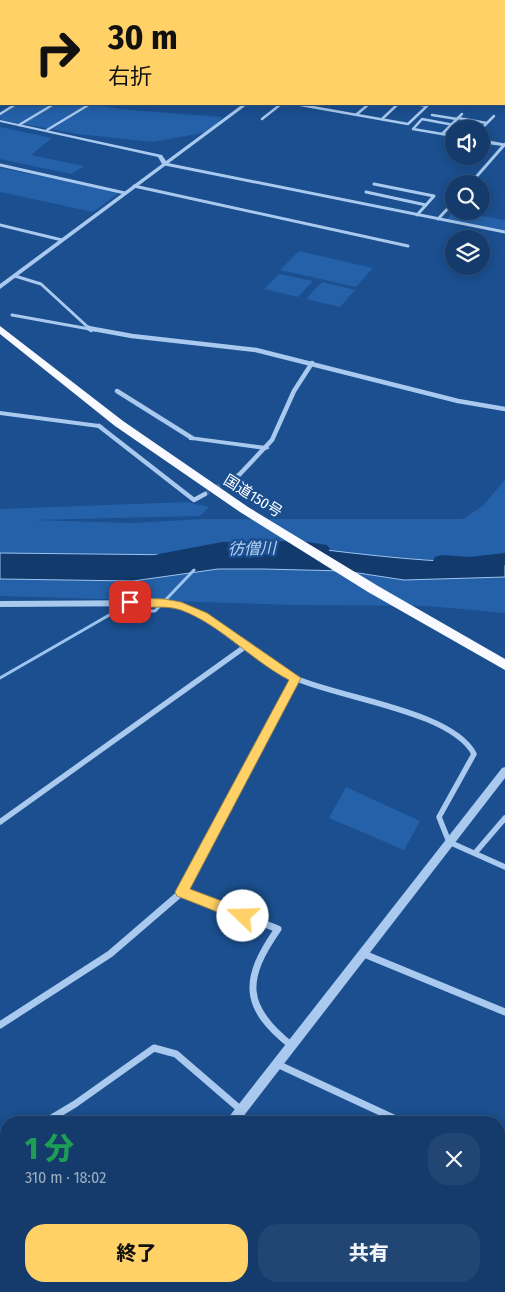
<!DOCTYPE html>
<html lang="ja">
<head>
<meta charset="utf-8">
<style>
	:root { --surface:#143b6b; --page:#214673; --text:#f1f3f6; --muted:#9dadc1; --line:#33557e; --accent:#ffd166 }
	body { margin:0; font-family:"Fira Sans Condensed","Noto Sans JP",sans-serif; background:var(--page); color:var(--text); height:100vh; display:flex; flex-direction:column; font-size:19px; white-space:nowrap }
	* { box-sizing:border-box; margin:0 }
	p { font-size:16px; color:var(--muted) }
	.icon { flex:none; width:28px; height:28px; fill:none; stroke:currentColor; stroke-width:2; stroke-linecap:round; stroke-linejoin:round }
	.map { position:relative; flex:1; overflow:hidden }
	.panel { position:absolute; left:0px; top:1116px; width:505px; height:176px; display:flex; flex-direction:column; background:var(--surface); border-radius:20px 20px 0 0; box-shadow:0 2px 12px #0003,0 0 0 1px var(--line) }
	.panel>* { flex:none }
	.hud { position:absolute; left:0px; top:0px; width:505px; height:105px; box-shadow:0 2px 12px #0003,0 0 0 1px var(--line); background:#ffd166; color:#111; overflow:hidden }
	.buttons { position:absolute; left:445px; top:120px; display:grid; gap:10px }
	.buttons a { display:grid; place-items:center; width:45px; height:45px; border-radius:50%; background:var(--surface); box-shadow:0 2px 12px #0003,0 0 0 1px var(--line); font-size:25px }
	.pin { position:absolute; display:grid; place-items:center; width:42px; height:42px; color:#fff; margin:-21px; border-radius:10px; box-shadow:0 2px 8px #0006 }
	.me { position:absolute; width:55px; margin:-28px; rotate:291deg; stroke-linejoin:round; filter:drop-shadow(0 0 4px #0008) }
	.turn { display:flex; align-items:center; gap:18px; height:105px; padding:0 25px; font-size:22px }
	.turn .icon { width:65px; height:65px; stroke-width:2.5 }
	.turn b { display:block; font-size:35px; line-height:42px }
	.round { display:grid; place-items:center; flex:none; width:52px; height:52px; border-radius:20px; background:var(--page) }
	.head { display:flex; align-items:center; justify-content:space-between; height:85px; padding:0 25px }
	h1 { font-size:30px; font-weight:800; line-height:38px; color:#1e9e55 }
	.button { display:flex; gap:10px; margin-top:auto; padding:10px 25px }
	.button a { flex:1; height:58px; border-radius:20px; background:var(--accent); color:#111; font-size:20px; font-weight:800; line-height:58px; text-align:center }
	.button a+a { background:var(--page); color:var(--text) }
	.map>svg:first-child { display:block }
	.green { fill:#2461a8 }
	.water { fill:#123a6d; stroke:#9cc4f0 }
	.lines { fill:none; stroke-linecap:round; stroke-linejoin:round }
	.stream { stroke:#9cc4f0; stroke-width:3 }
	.river { fill:#123a6d; fill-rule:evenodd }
	.minor-tunnel { stroke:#3d69a0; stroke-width:4.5; stroke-dasharray:4.5 2; stroke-linecap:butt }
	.minor-far4 { stroke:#a9c9ee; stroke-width:2.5 }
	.minor-far3 { stroke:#a9c9ee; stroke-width:3 }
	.minor-far2 { stroke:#a9c9ee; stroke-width:4.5 }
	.minor-far1 { stroke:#a9c9ee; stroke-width:5.5 }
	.minor { stroke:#a9c9ee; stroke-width:7 }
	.tertiary { fill:#a9c9ee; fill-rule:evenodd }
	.trunk { fill:#f8faff; fill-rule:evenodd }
	.route { fill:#ffd166; stroke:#a68842 }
	.labels { text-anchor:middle; stroke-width:5; stroke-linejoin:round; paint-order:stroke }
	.street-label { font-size:15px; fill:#fff; stroke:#1b4f8f }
	.water-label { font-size:16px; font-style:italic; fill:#b5d3f5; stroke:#1b4f8f }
</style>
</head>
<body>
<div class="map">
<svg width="505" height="1292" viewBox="0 0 505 1292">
	<rect width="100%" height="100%" fill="#1b4f8f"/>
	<g class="green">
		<polygon points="16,104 90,104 119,109 221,117 219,123 208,132 152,142 78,134 1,120 0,116"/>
		<polygon points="0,127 52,138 31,155 84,166 71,174 0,159"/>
		<polygon points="0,168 120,192 93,212 0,192"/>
		<polygon points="454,211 505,220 505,232 446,220"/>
		<polygon points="299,251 373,268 356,287 280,270"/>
		<polygon points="279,274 313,281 298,297 264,289"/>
		<polygon points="322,282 355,290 340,307 306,299"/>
		<polygon points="505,479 505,613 428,606 293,605 0,596 0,509 187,502 209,507 200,516 33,520 130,523 204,519 463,519 484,505"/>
		<polygon points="346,787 420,821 404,850 329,818"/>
	</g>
	<g class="water">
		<polygon points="330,0 505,0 505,19 504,1"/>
		<path d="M301,547C369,555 436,564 505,562V577L404,580L345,571L263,569H218L133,581L0,579V553L186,555Z"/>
	</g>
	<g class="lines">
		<polyline class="stream" points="0,678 111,614 118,611 155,611 194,570"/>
		<g class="river">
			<polygon points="301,541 327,545 330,549 327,553 321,555 301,553 222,554 159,566 152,564 150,560 152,556 159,554 222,542"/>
			<path d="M505,553V565C482,568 458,571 435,565L433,561L435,557L442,555L470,557Z"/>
		</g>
		<polyline class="minor-tunnel" points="205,494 227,481"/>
		<g class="minor-far4">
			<polyline points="295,104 408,124 427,106 415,104"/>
			<polyline points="0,114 16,104"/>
			<polyline points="357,114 369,104"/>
			<polyline points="432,115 457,119"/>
			<polyline points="458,118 487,123"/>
			<polyline points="262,119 281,104"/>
			<polyline points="382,119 398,104"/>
			<polyline points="19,125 54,104"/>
			<polyline points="481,129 494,116"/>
			<polyline points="47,130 90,104"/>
			<polyline points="442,134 462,114"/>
			<polyline points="454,136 413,129 422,119 475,129"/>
			<polyline points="481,141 496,144"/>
		</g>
		<g class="minor-far3">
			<polyline points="489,142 504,145"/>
			<polyline points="165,164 505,232"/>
			<polyline points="0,165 125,193"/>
			<polyline points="374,184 434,196 417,215"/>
			<polyline points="470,184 505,144"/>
			<polyline points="134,186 408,246"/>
			<polyline points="366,192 426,205"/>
			<polyline points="438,219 454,202"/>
			<polyline points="0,225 62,240"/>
			<polyline points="15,276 41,284 91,330"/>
			<polyline points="12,315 95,330"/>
		</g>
		<g class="minor-far2">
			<polyline points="88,328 132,336 256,350 458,401 505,409"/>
			<polyline points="89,328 91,330"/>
			<polyline points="117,391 192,438"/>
			<polyline points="99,426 194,500 205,494"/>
			<polyline points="227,481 239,475 272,440 294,391 312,363"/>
		</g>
		<g class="minor-far1">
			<path d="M203,616C233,637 261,662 295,678C339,698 452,711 474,754L439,817L449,842L505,867"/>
			<polyline points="0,822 246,646"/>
			<polyline points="475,853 505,818"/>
			<polyline points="186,885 295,678"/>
		</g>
		<g class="minor">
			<path d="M182,892L278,929C243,979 242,1007 292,1046"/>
			<polyline points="364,954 505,1012"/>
			<polyline points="0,1025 110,954 182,892 186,884"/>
			<polyline points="277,1064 402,1122"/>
			<polyline points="45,1122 75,1104 154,1048 176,1054 241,1110"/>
			<polyline points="0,1149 6,1145"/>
			<polyline points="499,1188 504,1170"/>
			<polyline points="466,1292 468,1286"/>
		</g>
		<g class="tertiary">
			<polygon points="243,104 248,104 0,289 0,284 162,164 158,157 0,122 0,120 162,155 166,161"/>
			<polygon points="0,411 99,424 103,426 99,428 0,415"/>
			<polygon points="189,436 266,446 270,448 266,450 192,440 189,440"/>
			<polygon points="164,600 184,604 206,614 207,616 203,619 179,609 164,606 0,607 0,601"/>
			<polygon points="505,767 505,778 239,1122 226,1122 228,1118 502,768"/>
			<polygon points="99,1286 114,1286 111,1292 96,1292"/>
		</g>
		<polygon class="trunk" points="0,326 123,421 248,507 378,586 505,659 505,670 368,592 240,512 115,426 0,334"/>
	</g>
	<path class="route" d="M130,598L164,599L181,602L207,613L301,678L190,889L248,911L250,916L248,920L243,922L177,896L175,892L289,680C251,660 221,625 181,610C163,604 144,610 126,605L125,602Z"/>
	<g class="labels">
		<g class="street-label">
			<text transform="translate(253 496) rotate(32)" y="5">国道150号</text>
		</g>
		<g class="water-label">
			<text transform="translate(252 548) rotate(-1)" y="6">彷僧川</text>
		</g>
	</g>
</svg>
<div class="buttons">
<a><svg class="icon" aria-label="sound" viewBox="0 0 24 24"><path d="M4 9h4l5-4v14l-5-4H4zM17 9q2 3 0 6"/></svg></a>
<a><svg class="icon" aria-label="search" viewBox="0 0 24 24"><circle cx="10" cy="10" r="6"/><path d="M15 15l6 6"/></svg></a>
<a><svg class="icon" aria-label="layers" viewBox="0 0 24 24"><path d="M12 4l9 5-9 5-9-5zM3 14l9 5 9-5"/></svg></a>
</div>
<div class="pin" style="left:130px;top:602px;background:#d93025"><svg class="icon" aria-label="arrive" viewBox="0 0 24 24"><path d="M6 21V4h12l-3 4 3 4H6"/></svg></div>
<svg class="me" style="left:243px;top:916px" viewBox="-20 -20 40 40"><circle r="19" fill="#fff"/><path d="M0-13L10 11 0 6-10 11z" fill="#ffd166"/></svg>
<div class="hud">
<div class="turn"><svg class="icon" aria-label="right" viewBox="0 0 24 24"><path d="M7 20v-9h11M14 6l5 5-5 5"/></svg><div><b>30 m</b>右折</div></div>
</div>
<section class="panel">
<div class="head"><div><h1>1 分</h1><p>310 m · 18:02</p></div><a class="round"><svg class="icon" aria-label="close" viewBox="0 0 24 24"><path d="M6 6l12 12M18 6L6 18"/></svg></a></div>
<div class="button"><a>終了</a><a>共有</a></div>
</section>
</div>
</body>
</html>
